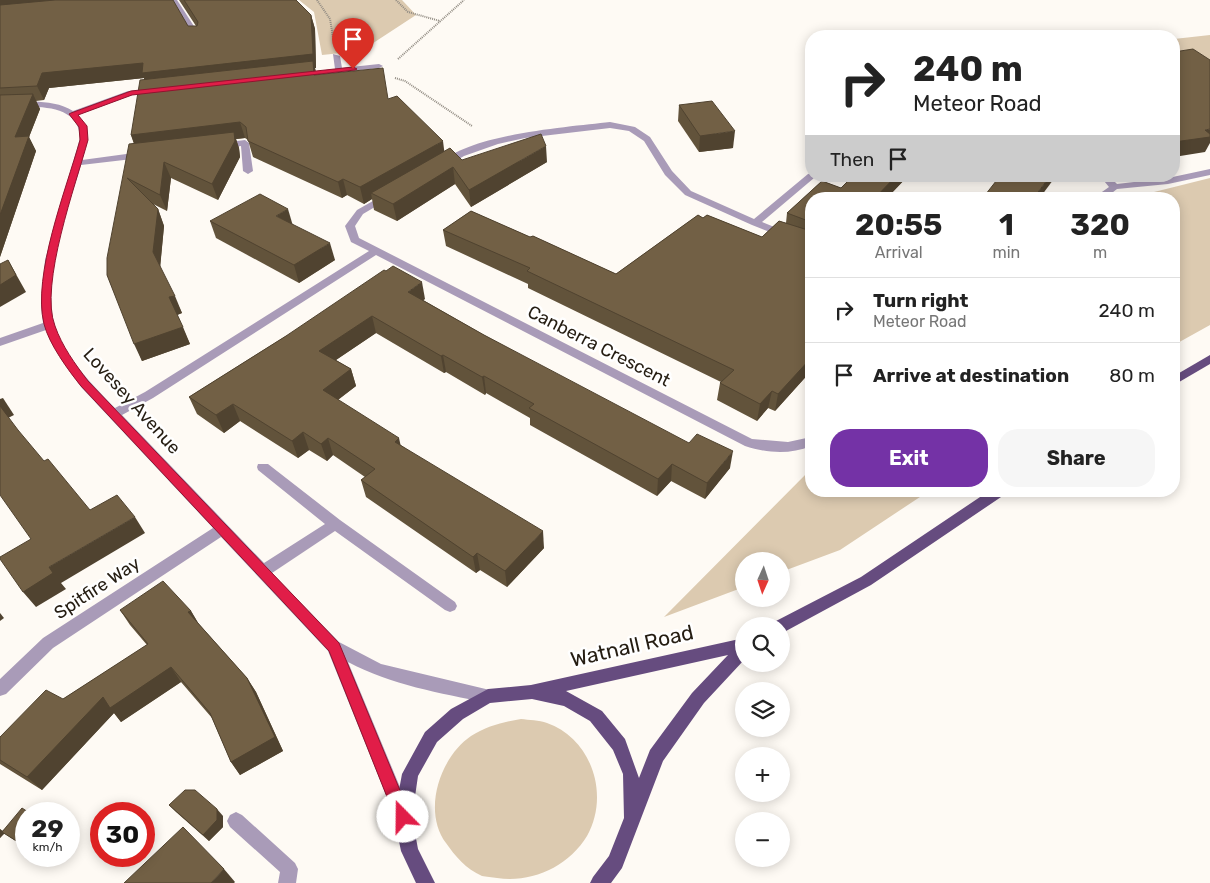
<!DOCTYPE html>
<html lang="en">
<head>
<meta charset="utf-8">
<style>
	:root { --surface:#fff; --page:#f6f6f6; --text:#222; --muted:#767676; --line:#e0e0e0; --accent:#7432a6 }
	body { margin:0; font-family:Rubik,sans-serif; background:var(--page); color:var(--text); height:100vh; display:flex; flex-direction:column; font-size:19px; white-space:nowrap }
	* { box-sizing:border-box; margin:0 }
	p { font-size:16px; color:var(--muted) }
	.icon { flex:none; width:28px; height:28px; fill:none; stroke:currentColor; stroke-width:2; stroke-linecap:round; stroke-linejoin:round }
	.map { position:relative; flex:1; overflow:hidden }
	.sheet { position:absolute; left:805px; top:192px; width:375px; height:305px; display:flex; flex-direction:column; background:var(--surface); border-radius:20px; box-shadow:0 2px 12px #0003 }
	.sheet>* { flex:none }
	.banner { position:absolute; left:805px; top:30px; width:375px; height:152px; border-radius:20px; box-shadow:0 2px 12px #0003; background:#fff; color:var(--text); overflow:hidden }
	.needle { width:32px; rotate:183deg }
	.buttons { position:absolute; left:735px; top:552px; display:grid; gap:10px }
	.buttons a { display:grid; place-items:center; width:55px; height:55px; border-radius:50%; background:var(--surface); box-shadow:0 2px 12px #0003; font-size:25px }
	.speed { position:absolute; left:15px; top:802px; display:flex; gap:10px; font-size:25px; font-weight:700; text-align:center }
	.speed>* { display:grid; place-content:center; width:65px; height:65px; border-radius:50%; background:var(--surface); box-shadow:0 2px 12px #0003; line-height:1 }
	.speed small { font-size:12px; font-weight:400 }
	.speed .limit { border:8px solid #d22; background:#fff; color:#111 }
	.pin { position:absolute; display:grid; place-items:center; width:42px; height:42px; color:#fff; margin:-51px -21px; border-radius:50% 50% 50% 0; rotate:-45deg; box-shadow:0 0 5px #0007 }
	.pin .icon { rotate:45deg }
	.me { position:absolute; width:55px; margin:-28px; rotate:338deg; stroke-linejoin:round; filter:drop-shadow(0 0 4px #0008) }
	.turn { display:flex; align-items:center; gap:18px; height:105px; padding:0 25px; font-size:22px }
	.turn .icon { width:65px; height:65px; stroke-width:2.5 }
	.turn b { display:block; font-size:35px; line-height:42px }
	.then { display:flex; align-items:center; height:48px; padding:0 25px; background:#0003; gap:10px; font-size:19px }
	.eta { display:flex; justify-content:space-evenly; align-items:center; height:85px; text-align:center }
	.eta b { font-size:30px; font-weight:700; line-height:35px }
	.cta { display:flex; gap:10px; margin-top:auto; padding:10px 25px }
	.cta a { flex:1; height:58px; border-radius:20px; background:var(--accent); color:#fff; font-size:20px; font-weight:700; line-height:58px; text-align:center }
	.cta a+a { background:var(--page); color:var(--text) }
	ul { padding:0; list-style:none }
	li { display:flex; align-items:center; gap:15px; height:65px; padding:0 25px; border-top:1px solid var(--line) }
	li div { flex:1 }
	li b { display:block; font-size:19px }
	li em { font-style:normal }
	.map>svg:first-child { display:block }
	.green { fill:#dccab0 }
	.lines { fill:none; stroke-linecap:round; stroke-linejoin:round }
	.path { stroke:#918b82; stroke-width:2; stroke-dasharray:1 1; stroke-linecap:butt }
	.minor { fill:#a99bb8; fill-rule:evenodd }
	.major { fill:#664c7f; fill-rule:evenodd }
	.wall { fill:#62533b }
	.shaded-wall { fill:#504330 }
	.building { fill:#726045; stroke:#504330 }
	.route { fill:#e11d48; stroke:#92132f }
	.labels { text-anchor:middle; stroke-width:5; stroke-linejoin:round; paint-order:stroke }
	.street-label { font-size:18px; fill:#251d12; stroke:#fff }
	.near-street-label { font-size:21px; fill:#251d12; stroke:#fff }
</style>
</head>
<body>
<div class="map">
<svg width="1210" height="883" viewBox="0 0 1210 883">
	<rect width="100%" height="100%" fill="#fefaf4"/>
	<g class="green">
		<polygon points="299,0 402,0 416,15 361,51 322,55 314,12"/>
		<polygon points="1210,35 1210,74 1174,50 1174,39"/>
		<polygon points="1210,178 1210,325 1174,345 1174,199 1126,199"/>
		<polygon points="811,469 811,491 929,491 840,550 781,572 781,561 744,561 744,587 664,617"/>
		<path d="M521,719C529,720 539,720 547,723C592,739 610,795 587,836C568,867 532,883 497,878C492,877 486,877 482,876C466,869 455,856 446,843C422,811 440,757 471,736C487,726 503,722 521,719Z"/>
	</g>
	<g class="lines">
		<g class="path">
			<polyline points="317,0 330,19 333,37"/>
			<polyline points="396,0 408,12 440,21"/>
			<polyline points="398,59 464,0"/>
			<polyline points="395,78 405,81 472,126"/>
		</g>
		<g class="minor">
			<polygon points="171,0 177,0 201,37 200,39 194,39"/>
			<polygon points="333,54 340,56 342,68 379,64 383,66 379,68 299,77 295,75 299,73 335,69"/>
			<path d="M155,89H158V93L132,95L78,115C92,132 88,140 82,160L141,152L145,155L141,158L81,165C68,208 41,282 55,326C65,358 92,384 115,408L145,392L369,251L351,242L345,226L357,210L387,193L392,196L390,198L363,214L355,226L359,238L752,439L788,442L811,437V446C790,455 766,453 745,446L376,255L153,398L122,415L264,563L325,524L258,470L257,467L258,464H268L340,520L455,602L457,606L455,610L450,612L445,610L335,531L272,573L339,642L381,664L494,691L496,696L494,701L488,703C439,693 392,685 348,662L412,816L409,822L403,825L397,822L328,651L221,537L53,648L6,694L0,696V679L43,638L213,528L81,387L61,359L46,330L0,346V338L43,323L41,307L45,260L80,138C79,100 26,107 0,108V104C23,102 52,98 73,111L128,91Z"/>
			<path d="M610,122L635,127L650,137L672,171L691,191L754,219L808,174L811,173V176H815L814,178L762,222L811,242V248L752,225L685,195L665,175L644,141L629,131L610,128L525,138L498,144L464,156L447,166L444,167L440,164C469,134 568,127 610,122Z"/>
			<polygon points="245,140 249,143 253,171 248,174 243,171 241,146 221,149 217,146 221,143"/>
			<polygon points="1210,169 1210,175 1168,184 1117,189 1104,199 1092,199 1109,187 1100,176 1109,176 1117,184 1168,178"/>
			<polygon points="236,812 242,815 295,863 298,869 296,883 278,883 280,872 230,827 227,821 230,815"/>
		</g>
		<g class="major">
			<polygon points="1210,355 1210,364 1174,385 1174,376"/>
			<polygon points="989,491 1005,491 1004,495 871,585 786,631 781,632 781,626 774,626 776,621 861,577"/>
			<path d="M744,638V660L704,703L663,761L622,868L611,883H590L593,877L609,856L624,818L623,774L613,750L590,721L564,706L532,699L490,703L463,719L437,742L418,776L412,817L418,849L435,883H416L401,851L394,817L402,774L425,732L451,709L488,689L531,685ZM728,655L692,693L650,750L639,778L625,739L602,711L566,691Z"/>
		</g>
	</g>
	<g class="wall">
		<polygon points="0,0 188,26 196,26 179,0 296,0 311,15 315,29 316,68 315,68 316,74 388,99 444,151 462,160 547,162 471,207 455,184 397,221 374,210 372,199 364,204 347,195 342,198 253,157 248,140 245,138 236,139 239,148 240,157 218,200 171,178 167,211 153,204 158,209 164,226 160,267 182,313 177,315 190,344 142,361 107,275 134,144 131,135 144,79 144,78 49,88 44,100 36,101 40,109 29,137 36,151 0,257"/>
		<polygon points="679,105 733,148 699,152 678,121"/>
		<polygon points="853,176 908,176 886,199 811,199 811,371 775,411 768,408 757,421 717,400 720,383 721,382 528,288 528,284 446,246 443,230 471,211 530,237 533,236 616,274 698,215 703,218 707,215 762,237 779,221 786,223 787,213 822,181 841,188"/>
		<polygon points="210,221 292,224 335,260 299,283 216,238"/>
		<polygon points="425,299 423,300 484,335 730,468 705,499 671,481 657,496 530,425 530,418 486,393 485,395 446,372 444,373 376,333 336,360 351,369 356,386 338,400 544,548 507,587 480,570 476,573 366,497 361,480 365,477 333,455 327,461 309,450 298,458 240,421 224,433 197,414 189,397 286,336"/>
		<polygon points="120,610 191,611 198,623 247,678 256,692 283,751 240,775 231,762 212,718 181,682 121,722 114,713 42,790 0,764 0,737 63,699 147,645 130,625"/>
		<polygon points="169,805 223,816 223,827 209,841 176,812"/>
		<polygon points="26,814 26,848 4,833 0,838 0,829 2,831"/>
	</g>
	<g class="shaded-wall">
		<polygon points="0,0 118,0 0,12"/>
		<polygon points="311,15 315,29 316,68 315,68 317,77 147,87 144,78 49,88 44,100 37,86 42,73"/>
		<polygon points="33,94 40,109 29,137 36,151 0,257 0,215 15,137"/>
		<polygon points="240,122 245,138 236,139 239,148 240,157 218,200 212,184 235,141 137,151 131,135"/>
		<polygon points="1210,129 1210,143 1205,152 1174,157 1174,142 1205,130"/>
		<polygon points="735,131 733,148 699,152 700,136"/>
		<polygon points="443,141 445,157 371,193 372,199 364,204 360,187"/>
		<polygon points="546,146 547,162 471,207 469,190"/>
		<polygon points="164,162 171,178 167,211 160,195"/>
		<polygon points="453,167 455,184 397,221 393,204"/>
		<polygon points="896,176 908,176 886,199 874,199"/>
		<polygon points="1050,176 1056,176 1039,199 1033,199"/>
		<polygon points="343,179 347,195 342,198 338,182"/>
		<polygon points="158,209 164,226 160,269 153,252"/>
		<polygon points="288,209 293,226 276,216"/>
		<polygon points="330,243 335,260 299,283 294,265"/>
		<polygon points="8,260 26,292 0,307 0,285"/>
		<polygon points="422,282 425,299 411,309 408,292"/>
		<polygon points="175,296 182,313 177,315 169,297"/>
		<polygon points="372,316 376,333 324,368 319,351"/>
		<polygon points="183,327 190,344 142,361 134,344"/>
		<polygon points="443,355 446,372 444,373 441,356"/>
		<polygon points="811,358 811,371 775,411 778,394"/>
		<polygon points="351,369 356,386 328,407 323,390"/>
		<polygon points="484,376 486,393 485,395 482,377"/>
		<polygon points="772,391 768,408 757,421 760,404"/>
		<polygon points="3,398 14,415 8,418 0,407 0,399"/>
		<polygon points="233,404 240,421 224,433 216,415"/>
		<polygon points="303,432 309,450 298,458 292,441"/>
		<polygon points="328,438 333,455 327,461 321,444"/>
		<polygon points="399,438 403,456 395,442"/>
		<polygon points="733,451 730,468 705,499 707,483"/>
		<polygon points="672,464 671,481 657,496 658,479"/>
		<polygon points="135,517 145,533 61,583 66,589 36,607 23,592 49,567"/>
		<polygon points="543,531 544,548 507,587 505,571"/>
		<polygon points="477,553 480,570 476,573 473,557"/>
		<polygon points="191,611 200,626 188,612"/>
		<polygon points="0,613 4,618 0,621"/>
		<polygon points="171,667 181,682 121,722 114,713 42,790 27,777 103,697"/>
		<polygon points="247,678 256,692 283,751 240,775 231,762"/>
		<polygon points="217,809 223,816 223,827 209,841 203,835"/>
		<polygon points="0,829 5,833 0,838"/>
		<polygon points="41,856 51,856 47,861"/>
		<polygon points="224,869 235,882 234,883 211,883"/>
	</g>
	<g class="building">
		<polygon points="55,0 173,0 188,26 197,26 198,22 184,0 296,0 311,15 313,54 142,73 143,63 42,73 37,86 0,88 0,5"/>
		<polygon points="1193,49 1210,60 1210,129 1205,130 1210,134 1210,137 1174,142 1174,52"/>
		<polygon points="313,61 314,75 383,68 388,99 397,96 443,141 360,187 343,179 338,182 248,141 246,127 240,122 131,135 140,80"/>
		<polygon points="33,94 15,137 29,136 0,215 0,95"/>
		<polygon points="712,101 735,131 700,136 679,105"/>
		<polygon points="234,132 235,141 212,184 164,162 160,195 127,178 158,209 153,252 175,296 169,297 183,327 134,344 107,275 107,258 129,144"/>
		<polygon points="541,134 546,146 469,190 453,167 393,204 371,193 450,148 462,160"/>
		<polygon points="853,176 896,176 874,199 811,199 811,222 787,213 822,181 841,188"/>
		<polygon points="1000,176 1050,176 1033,199 982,199"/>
		<polygon points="260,194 288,209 276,216 330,243 294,265 210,221"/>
		<polygon points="471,211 530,237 533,236 616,274 698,215 703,218 707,215 762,237 779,221 811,231 811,358 778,394 772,391 760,404 720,383 734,370 527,271 530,268 443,230"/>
		<polygon points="8,260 16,275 0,285 0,264"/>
		<polygon points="393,266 422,282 408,292 484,335 689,443 697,434 733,451 707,483 672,464 658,479 529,408 534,404 484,376 482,377 443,355 441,356 372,316 319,351 351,369 323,390 399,438 395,442 543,531 505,571 477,553 473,557 361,480 375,469 328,438 321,444 303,432 292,441 233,404 216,415 189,397 286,336 384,270 386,271"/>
		<polygon points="0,406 18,430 44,461 48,459 90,510 117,495 135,517 49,567 53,573 23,592 0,559 0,557 31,539 0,495"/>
		<polygon points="163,581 191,611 188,612 247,678 275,737 231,762 210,713 171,667 110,708 103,697 27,777 0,760 0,737 46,690 63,699 148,644 120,610"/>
		<polygon points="185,790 195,790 217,809 217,820 203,835 169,805"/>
		<polygon points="22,808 31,814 26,814 26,847 2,832"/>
		<polygon points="183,827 224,869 211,883 124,883"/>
	</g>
	<path class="route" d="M353,67L357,69L355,70L132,95L78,115L87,126L88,140C76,184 39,285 55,326C62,346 75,364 88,381L339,643L411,817L409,822L403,824L397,822L329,651L81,386C68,370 49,344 44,324C32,275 66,190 80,140L79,127L69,114L71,113L131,91Z"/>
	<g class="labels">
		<g class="street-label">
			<text transform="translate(599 346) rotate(27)" y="6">Canberra Crescent</text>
			<text transform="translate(132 401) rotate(48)" y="6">Lovesey Avenue</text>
			<text transform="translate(97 588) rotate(-33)" y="6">Spitfire Way</text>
		</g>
		<g class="near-street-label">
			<text transform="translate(632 646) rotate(-13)" y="7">Watnall Road</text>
		</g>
	</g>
</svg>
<div class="buttons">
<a><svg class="needle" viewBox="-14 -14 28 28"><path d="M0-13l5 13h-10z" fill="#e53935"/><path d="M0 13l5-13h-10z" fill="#767676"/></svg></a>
<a><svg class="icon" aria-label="search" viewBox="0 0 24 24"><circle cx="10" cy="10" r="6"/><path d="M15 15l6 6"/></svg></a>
<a><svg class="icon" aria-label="layers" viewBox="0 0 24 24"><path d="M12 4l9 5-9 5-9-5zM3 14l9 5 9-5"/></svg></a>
<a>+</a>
<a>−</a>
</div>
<div class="speed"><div>29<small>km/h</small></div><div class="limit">30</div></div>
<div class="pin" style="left:353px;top:69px;background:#d93025"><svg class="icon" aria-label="arrive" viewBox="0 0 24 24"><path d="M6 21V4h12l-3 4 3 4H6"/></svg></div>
<svg class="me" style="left:403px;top:817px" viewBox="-20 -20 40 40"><circle r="19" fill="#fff"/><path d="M0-13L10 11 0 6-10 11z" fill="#e11d48"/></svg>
<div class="banner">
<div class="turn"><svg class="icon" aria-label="right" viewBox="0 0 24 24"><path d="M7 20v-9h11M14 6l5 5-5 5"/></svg><div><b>240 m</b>Meteor Road</div></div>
<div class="then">Then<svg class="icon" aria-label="arrive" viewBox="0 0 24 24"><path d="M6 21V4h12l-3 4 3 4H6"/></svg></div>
</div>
<section class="sheet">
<div class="eta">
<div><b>20:55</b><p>Arrival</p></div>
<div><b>1</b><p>min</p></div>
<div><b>320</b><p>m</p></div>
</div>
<ul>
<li><svg class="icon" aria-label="right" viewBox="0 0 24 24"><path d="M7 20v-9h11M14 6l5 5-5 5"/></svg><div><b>Turn right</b><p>Meteor Road</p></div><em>240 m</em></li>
<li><svg class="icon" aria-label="arrive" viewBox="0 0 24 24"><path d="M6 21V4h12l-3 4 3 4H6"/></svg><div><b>Arrive at destination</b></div><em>80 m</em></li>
</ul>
<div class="cta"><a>Exit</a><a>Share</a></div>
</section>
</div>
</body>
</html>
